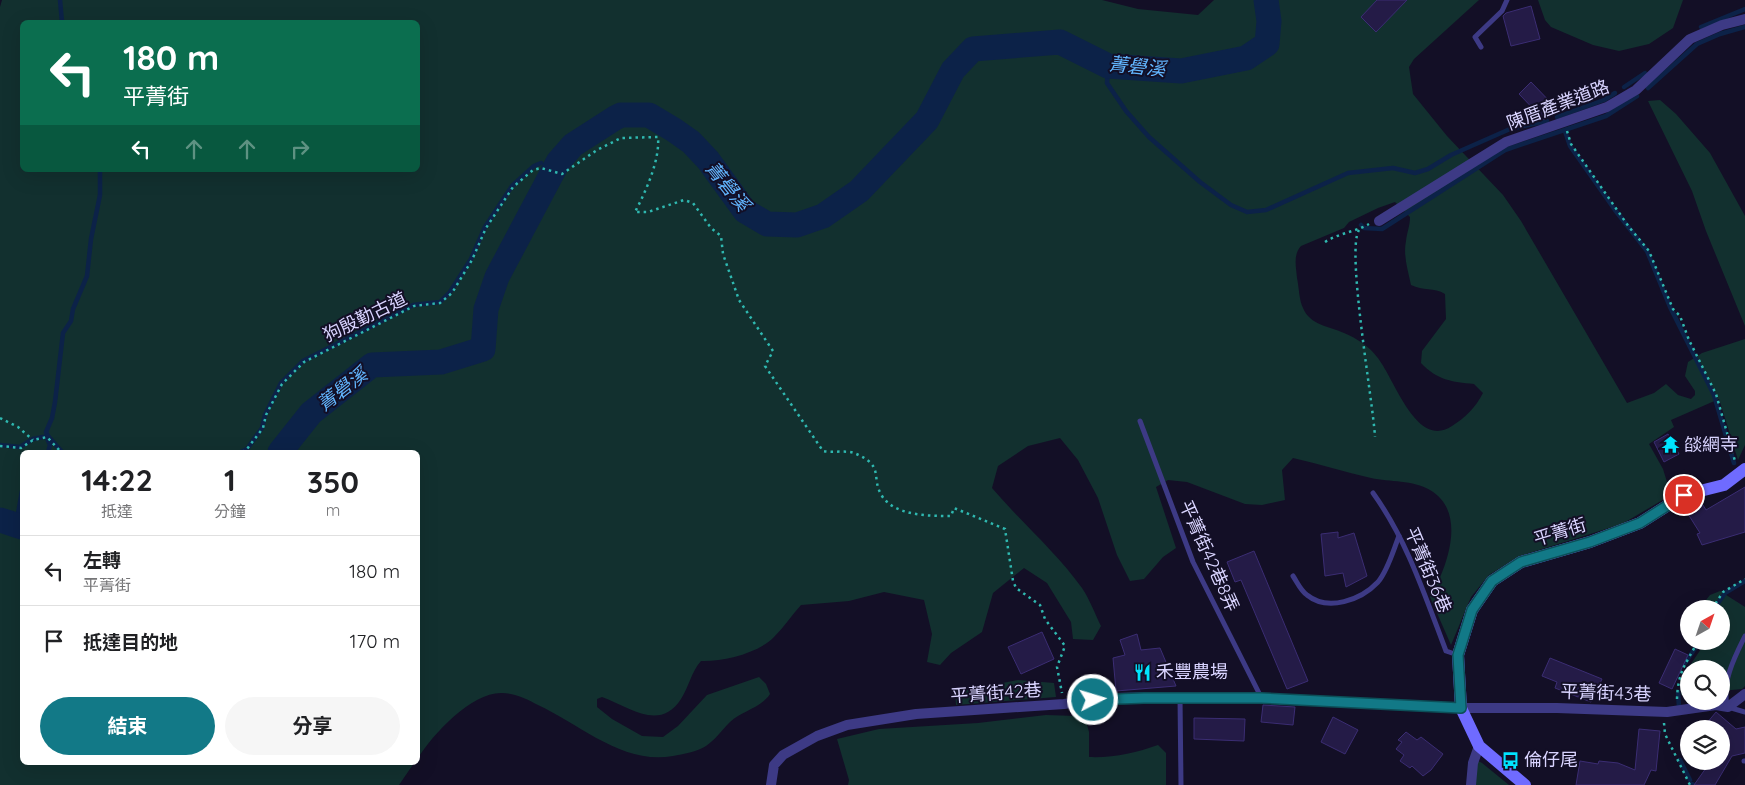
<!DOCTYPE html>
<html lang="zh-TW">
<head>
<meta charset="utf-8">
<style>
	:root { --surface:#fff; --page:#f6f6f6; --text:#202124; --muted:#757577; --line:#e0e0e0; --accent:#127987 }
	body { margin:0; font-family:Quicksand,"Noto Sans TC",sans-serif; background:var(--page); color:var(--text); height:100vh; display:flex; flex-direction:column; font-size:19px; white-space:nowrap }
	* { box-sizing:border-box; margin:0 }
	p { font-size:16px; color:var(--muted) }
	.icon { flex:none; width:28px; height:28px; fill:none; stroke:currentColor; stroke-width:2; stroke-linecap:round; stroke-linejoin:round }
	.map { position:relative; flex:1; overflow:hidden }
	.drawer { position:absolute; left:20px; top:450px; width:400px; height:315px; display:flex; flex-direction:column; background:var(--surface); border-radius:8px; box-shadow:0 5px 20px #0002 }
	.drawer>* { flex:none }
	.hud { position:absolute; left:20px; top:20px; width:400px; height:152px; border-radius:8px; box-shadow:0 5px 20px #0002; background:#0b6e4f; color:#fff; overflow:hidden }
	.needle { width:32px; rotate:40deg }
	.fabs { position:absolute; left:1680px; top:600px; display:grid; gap:10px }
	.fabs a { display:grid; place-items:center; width:50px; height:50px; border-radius:50%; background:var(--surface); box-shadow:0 5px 20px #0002; font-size:25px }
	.pin { position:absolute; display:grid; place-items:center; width:42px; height:42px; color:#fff; margin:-21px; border:2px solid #fff; border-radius:50%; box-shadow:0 1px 5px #0007 }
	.me { position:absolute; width:55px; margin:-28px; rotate:85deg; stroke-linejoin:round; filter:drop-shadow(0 0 4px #0008) }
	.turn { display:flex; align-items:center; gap:18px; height:105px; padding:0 20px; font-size:22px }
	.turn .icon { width:65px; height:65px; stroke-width:2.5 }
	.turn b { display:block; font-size:35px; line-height:42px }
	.lanes { display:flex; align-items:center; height:48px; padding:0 20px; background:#0003; justify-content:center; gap:25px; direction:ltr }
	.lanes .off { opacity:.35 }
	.eta { display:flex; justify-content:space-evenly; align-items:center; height:85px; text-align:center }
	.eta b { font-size:30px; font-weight:700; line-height:35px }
	.cta { display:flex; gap:10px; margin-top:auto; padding:10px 20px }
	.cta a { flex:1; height:58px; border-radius:30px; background:var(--accent); color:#fff; font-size:20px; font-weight:700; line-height:58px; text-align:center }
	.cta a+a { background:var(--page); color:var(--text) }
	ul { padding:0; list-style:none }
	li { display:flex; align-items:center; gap:15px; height:70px; padding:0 20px; border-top:1px solid var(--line) }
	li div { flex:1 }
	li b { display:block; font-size:19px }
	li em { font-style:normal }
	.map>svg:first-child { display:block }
	.green { fill:#12302f; fill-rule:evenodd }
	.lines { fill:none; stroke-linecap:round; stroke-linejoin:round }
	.stream { stroke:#0c2248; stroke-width:4.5 }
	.river { stroke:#0c2248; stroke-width:25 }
	.building { fill:#241b47; stroke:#3b2d73 }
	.path { stroke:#2fb8b0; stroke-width:2.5; stroke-dasharray:2.5 4; stroke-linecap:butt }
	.lane { stroke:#3d3a85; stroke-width:5 }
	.street { stroke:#3d3a85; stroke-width:10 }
	.secondary { stroke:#6f6bff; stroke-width:12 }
	.route-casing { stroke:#0c4f58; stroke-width:12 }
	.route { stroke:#127987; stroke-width:9 }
	.labels { text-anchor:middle; stroke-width:4; stroke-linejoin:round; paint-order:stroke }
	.street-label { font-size:18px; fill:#d9d4ff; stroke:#130f26 }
	.poi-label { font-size:18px; fill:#d9d4ff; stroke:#130f26; text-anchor:start }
	.water-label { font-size:19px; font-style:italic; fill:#62b6ff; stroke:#130f26 }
</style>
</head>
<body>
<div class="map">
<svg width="1745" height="785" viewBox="0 0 1745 785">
	<rect width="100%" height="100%" fill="#130f26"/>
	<g class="green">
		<path d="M2,0H1102L1138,9L1198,15L1214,0H1479L1414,59L1409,67L1413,94L1447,136L1503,195L1521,221L1627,403L1654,393L1666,384L1678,395L1691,399L1695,395V391L1685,376L1688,362L1702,353L1745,339V445L1738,460L1719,399L1671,420L1674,427L1649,444L1663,469L1671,495L1622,524L1520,556L1489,575L1471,597L1451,645L1430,597C1447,568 1468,512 1430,490C1413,480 1390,482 1371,478C1345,472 1319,464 1293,458L1282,470L1285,500L1262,505L1245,504L1187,482L1168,480L1156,487L1176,548L1163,557L1144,579L1130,581L1117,555L1098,498L1078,460L1060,438L1028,446L998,466L992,488C1021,522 1056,552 1082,588C1090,600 1095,614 1101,626L1093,640L1073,639L1071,622L1047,583L1024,568L993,593L982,632L951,653L940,665L927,662L932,634L924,600L884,592L849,601L801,605C792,615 784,627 774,637C759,653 722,662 701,661C691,672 689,687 681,699C660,732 629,707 602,697L597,699V707L612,719L642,736L663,737L678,726L707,695L759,677L766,684L770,694C761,708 742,711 730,722C722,730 715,740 706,746C697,752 683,754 673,756C623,765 581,725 538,705C527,699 515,693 502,693C472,692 433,734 418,758V452H22V762L414,763L399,785H0V7ZM22,22H418V170H22ZM1395,202L1410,217C1410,226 1407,232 1406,241C1403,256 1408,270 1411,285C1423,291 1434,287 1445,294L1446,319L1422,351L1421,363C1437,380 1452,382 1474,384L1483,393C1476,407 1465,418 1452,426C1416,450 1395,379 1377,357C1369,346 1356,338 1344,333C1328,326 1310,325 1303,308C1299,300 1299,287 1297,278C1296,266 1293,255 1301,246L1344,228L1349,222L1378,208Z"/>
		<polygon points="1538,0 1683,0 1673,28 1649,44 1619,51 1593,45 1551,27 1545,20"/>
		<polygon points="1660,100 1676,114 1710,153 1745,216 1745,326 1706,231 1692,191 1648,101"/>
		<polygon points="1720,591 1745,607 1745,686 1742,689 1721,691 1721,669 1689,669 1689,694 1681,695 1680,680 1701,649 1696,641 1721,641 1721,609 1699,609 1710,595"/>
		<polygon points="1018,680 1054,683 1056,697 956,705 955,692"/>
		<path d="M1046,715L1076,716L1086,721L1089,732V757C1113,758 1136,753 1158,745L1166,753V785H848L849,780L837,739L879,729L978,723Z"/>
		<polygon points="1478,761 1482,763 1509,785 1474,785"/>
	</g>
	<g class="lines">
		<g class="stream">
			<polyline points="60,0 62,22"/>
			<polyline points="1701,27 1745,9"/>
			<polyline points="1108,66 1107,83 1126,111 1149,137 1200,182 1231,205 1247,212 1266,210 1348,173 1393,168 1415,173 1428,169 1451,155 1510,129 1547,121"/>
			<polyline points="1624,87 1645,73"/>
			<polyline points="1648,88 1697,44 1720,34 1745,27"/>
			<polyline points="1557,117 1604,100 1615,93"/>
			<polyline points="1565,131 1570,146 1615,210 1647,251 1670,307 1714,395 1734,463"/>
			<polyline points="551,158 573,145"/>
			<polyline points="1361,225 1364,228 1382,229 1505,150 1606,116 1637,96"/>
			<polyline points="48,436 46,432 52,418 55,402 63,333 71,321 73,309 87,276 91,239 100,195 100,170"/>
			<polyline points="47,438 50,445 48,452"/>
			<polyline points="0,445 20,447 33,439 48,436 62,452"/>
			<polyline points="241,452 247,449 262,428 265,415 281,383 303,361 413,305 440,302 450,292 471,259 485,227 512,186 534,166 541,163"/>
			<polyline points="16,525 22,491"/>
			<polyline points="1714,609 1725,593 1745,581"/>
			<polyline points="1685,663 1700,641"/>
			<polyline points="1678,692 1679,707"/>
			<polyline points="1680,760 1690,780"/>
			<polyline points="1692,784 1694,785"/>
		</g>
		<g class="river">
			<polyline points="280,452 311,413 372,365 441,362 483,349 486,309 497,277 558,162 573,145 615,118 621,115 649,115 674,130 691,142 708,160 745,211 767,224 797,225 823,216 859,191 927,120 953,70 973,49 1060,42 1108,66 1181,71 1246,58 1267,44 1269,21 1266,0"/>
			<polyline points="0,520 22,527"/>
		</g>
	</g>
	<g class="building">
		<polygon points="1377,0 1407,0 1376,32 1361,17"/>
		<polygon points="1531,6 1540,39 1511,46 1503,16 1506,13"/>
		<polygon points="1531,82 1556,108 1544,120 1519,94"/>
		<polygon points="1668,434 1679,454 1664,462 1654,442"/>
		<polygon points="1745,487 1745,532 1702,545 1697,534 1700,533 1688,514 1703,505 1706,510"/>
		<polygon points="1338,532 1338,538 1354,533 1367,576 1346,587 1343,573 1325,576 1321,534"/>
		<polygon points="1254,551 1308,681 1287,689 1241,580 1235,582 1227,562"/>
		<polygon points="1042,632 1054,659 1021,674 1008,647"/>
		<polygon points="1137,634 1141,650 1160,648 1176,686 1116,691 1113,658 1125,655 1120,640"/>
		<polygon points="1675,649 1688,655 1672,689 1659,683"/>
		<polygon points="1550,658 1602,679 1591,702 1555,688 1557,682 1542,676"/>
		<polygon points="1263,705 1295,707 1293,725 1261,722"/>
		<polygon points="1716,712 1736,729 1745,727 1745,753 1732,756 1715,785 1694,785 1711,761 1721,761 1721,729 1702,729"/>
		<polygon points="1333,717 1358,730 1345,754 1321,742"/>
		<polygon points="1194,718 1245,719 1244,741 1194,739"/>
		<polygon points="1639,729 1660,731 1656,771 1651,770 1644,785 1576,785 1580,761 1598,764 1599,761 1618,763 1635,770"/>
		<polygon points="1406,732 1417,740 1421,737 1443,754 1431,770 1423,776 1412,766 1410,768 1400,761 1404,755 1396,749 1402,742 1398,740"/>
	</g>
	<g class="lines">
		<g class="path">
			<polyline points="1567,131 1571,144 1629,227 1649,251 1673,309 1680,316 1689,340 1716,394 1735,461"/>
			<path d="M1359,230C1346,250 1373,401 1375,437"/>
			<path d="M1325,242C1339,233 1355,232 1369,224"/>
			<polyline points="0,418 18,427 33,440"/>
			<polyline points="0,446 21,448 33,440 47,437 61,452"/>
			<path d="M242,452L247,449L263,428L266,415L282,384L304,362L414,306L440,303L452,293L472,260L486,228L513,187L533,170L541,168L562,174L597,150L621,138L658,137C660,160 646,191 635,212H648L684,200L693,203L711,228L721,236L723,254L739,300L773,351L765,366L823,451C833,453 846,450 854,453C886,466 870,477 882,496C895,516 929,516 951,516L954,508L1005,529L1013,581L1016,588L1040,605L1045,619L1065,646L1057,667L1062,693"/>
			<polyline points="1712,609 1723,592 1745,579"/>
			<path d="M1677,699C1678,671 1686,664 1698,641"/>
			<polyline points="1664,723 1665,734 1690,785"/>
		</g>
		<g class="lane">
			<polyline points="1481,47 1475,37 1502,11 1507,0"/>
			<polyline points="1140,421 1193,562 1261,697"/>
			<path d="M1373,493C1407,540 1425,596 1446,651L1458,655"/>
			<path d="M1293,576C1297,582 1301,591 1307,595C1328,612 1361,600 1378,582C1388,570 1393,551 1399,536"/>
			<path d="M1745,636C1735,656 1720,685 1728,707L1745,712"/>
			<polyline points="1180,697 1181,785"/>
			<polyline points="1744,761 1745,761"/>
		</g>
		<g class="street">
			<polyline points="1379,221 1506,142 1607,107 1636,90 1690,39 1722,25 1745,19"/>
			<polyline points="771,785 774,765 783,755 817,736 847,725 916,714 1064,704 1107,698 1180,697 1261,698 1461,708 1557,708 1667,712 1716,705 1728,707 1745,694"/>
			<polyline points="1471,785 1473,763 1479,746"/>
		</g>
		<polyline class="secondary" points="1525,785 1479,746 1461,708 1458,655 1472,610 1492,581 1521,562 1590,542 1640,523 1684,495 1724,485 1745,469"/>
	</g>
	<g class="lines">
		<defs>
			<polyline id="route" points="1093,700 1144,698 1261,698 1461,708 1458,655 1472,610 1492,581 1521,562 1590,542 1640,523 1684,495"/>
		</defs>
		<use href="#route" class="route-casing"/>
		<use href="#route" class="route"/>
	</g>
	<defs>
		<symbol id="temple-bare" viewBox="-9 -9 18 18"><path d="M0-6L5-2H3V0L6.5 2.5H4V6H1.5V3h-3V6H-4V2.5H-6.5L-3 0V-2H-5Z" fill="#00e5ff" stroke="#130f26" stroke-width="2.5" paint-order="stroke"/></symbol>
		<symbol id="restaurant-bare" viewBox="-9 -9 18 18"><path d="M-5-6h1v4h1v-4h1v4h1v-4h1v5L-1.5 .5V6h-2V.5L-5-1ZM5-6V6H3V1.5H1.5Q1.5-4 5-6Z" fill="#00e5ff" stroke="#130f26" stroke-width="2.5" paint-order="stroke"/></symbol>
		<symbol id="bus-bare" viewBox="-9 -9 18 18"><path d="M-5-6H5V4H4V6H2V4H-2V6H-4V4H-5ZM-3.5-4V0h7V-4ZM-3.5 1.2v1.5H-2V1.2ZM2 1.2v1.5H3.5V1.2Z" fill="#00e5ff" stroke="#130f26" stroke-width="2.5" paint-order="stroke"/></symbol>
	</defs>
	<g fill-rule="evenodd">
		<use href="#temple-bare" x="1658" y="432" width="25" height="25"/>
		<use href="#restaurant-bare" x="1130" y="660" width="25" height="25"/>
		<use href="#bus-bare" x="1498" y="748" width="25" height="25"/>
	</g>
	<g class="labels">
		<g class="street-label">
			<text transform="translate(1558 105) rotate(-21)" y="6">陳厝產業道路</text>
			<text transform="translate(365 317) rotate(-26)" y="6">狗殷勤古道</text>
			<text transform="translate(1560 532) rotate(-17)" y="6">平菁街</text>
			<text transform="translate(1209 556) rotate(66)" y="6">平菁街42巷8弄</text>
			<text transform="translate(1428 570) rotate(67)" y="6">平菁街36巷</text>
			<text transform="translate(996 693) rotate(-4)" y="6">平菁街42巷</text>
			<text transform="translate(1606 693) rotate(2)" y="6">平菁街43巷</text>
		</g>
		<g class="poi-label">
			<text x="1684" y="451">燄網寺</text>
			<text x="1156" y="678">禾豐農場</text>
			<text x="1524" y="766">倫仔尾</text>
		</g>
		<g class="water-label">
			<text transform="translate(1137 66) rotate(6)" y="7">菁礐溪</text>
			<text transform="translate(728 186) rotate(51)" y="7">菁礐溪</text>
			<text transform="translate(342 389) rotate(-38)" y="7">菁礐溪</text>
		</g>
	</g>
</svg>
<div class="fabs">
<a><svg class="needle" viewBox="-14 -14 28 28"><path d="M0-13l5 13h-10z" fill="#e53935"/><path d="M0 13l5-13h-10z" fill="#757577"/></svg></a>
<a><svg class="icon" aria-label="search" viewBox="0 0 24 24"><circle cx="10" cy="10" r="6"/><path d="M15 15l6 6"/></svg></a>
<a><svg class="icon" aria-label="layers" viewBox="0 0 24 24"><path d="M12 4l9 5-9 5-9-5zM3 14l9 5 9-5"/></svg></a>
</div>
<div class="pin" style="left:1684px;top:495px;background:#d93025"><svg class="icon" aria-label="arrive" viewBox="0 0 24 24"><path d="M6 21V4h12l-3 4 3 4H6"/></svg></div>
<svg class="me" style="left:1093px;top:700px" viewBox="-20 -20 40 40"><circle r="17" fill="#127987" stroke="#fff" stroke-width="3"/><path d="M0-11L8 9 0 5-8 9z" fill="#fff"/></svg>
<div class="hud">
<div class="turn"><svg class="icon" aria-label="left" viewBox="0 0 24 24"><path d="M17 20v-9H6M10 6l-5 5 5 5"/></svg><div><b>180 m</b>平菁街</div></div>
<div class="lanes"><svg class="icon" aria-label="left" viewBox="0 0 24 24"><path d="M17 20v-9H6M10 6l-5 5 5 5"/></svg><svg class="icon off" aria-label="ahead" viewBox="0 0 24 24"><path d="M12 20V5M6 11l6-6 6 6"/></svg><svg class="icon off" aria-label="ahead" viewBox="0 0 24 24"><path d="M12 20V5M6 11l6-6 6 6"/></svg><svg class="icon off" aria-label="right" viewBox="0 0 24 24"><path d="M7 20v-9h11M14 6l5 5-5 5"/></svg></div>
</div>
<section class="drawer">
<div class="eta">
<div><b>14:22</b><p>抵達</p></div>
<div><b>1</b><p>分鐘</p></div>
<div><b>350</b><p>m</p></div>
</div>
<ul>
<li><svg class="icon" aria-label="left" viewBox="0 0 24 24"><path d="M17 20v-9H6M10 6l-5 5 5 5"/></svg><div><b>左轉</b><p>平菁街</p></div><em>180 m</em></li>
<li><svg class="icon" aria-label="arrive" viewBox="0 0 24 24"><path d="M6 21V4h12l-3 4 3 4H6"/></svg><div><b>抵達目的地</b></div><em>170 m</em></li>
</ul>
<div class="cta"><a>結束</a><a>分享</a></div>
</section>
</div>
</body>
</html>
